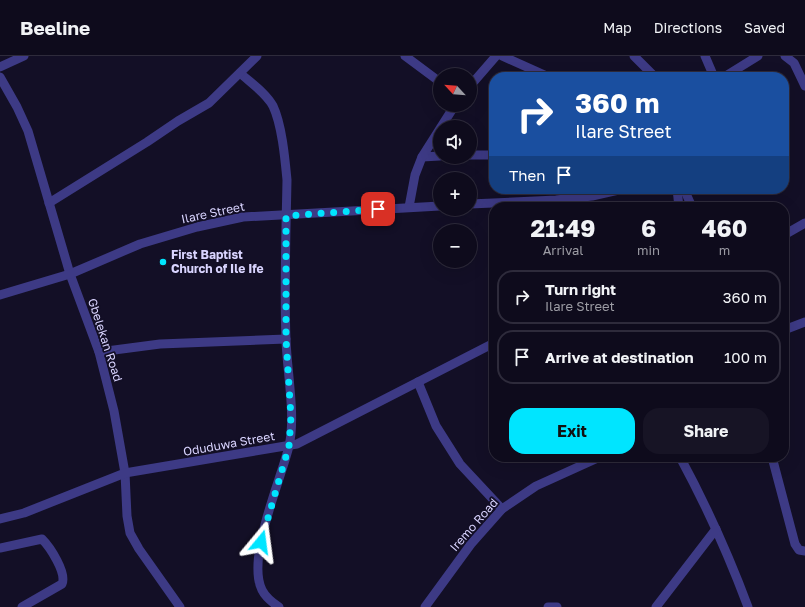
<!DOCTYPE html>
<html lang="en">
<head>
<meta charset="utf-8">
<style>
	:root { --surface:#0e0b1c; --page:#171425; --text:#f1f3f6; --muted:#9b9ba3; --line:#2e2b3b; --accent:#00e5ff }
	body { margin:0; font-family:"Golos Text",sans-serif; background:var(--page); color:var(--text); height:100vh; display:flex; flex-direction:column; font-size:15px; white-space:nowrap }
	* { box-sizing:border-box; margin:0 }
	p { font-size:13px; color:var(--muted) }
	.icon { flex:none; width:22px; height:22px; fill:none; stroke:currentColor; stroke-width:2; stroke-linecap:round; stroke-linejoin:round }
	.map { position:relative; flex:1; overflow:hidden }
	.drawer { position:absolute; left:489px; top:146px; width:300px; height:260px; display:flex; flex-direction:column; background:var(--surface); border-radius:16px; box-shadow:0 4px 16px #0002,0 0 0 1px var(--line) }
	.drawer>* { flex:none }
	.banner { position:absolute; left:489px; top:16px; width:300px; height:122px; border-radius:16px; box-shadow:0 4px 16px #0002,0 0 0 1px var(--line); background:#1a4fa0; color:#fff; overflow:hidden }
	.needle { width:26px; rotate:296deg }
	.fabs { position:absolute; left:433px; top:12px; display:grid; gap:8px }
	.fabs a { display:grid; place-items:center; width:44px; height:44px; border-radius:50%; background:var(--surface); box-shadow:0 4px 16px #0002,0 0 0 1px var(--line); font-size:20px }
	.pin { position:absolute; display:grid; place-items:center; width:34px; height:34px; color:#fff; margin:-17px; border-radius:8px; box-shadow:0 2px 6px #0006 }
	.me { position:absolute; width:44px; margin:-22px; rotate:16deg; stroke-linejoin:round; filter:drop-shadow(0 0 3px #0008) }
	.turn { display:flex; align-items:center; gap:14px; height:84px; padding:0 20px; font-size:18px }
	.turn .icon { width:52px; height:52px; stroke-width:2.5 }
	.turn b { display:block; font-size:28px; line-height:34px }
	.then { display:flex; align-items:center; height:38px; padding:0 20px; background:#0003; gap:8px; font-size:15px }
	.eta { display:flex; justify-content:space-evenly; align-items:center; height:68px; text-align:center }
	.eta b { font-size:24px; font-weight:700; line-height:28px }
	.cta { display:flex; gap:8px; margin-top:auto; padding:8px 20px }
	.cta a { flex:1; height:46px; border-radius:16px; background:var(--accent); color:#111; font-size:16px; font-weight:700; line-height:46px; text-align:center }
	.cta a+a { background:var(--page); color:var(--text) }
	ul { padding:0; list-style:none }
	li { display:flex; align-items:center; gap:12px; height:54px; margin:0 8px 6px; padding:0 12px; border:2px solid var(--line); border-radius:16px }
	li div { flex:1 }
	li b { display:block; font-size:15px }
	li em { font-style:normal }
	header { display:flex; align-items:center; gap:24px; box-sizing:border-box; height:56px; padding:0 20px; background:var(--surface); border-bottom:1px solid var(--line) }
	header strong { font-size:19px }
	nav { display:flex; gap:22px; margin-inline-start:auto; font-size:14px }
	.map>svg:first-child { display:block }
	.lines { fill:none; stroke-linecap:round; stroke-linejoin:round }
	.minor { stroke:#3d3a85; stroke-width:9 }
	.route { stroke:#00e5ff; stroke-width:7; stroke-dasharray:0 12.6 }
	.poi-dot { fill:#00e5ff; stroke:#130f26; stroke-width:1.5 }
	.labels { text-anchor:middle; stroke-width:3.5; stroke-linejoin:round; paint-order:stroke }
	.street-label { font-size:12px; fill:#d9d4ff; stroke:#130f26 }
	.poi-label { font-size:12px; font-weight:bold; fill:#d9d4ff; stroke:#130f26; text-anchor:start }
</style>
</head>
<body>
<header>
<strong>Beeline</strong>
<nav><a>Map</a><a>Directions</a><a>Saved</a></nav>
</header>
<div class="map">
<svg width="805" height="551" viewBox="0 0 805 551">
	<rect width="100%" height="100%" fill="#130f26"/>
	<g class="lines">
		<g class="minor">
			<polyline points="405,0 440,26"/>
			<polyline points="502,0 549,21"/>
			<polyline points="634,0 652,18"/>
			<polyline points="705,0 714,21"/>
			<polyline points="785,0 794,7 805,30"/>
			<polyline points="0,11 24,0"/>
			<path d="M240,17C251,27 266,37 273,50C282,69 285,103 287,124C286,177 284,231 286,284C287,315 296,361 289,390C281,424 246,502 262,534C265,540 273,547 279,551"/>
			<polyline points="0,21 17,51 28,75 70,218 99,296 114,355 125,417 127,460 130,477 139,493 180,551"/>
			<polyline points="724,21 758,0"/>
			<polyline points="470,30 496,0"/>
			<polyline points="470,99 489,99"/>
			<polyline points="422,101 440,100"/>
			<polyline points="677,133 679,151"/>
			<polyline points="684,133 692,151"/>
			<polyline points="49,147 147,86 178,65 209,47 257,0"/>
			<polyline points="470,148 556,144 592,140 623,133"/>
			<polyline points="409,151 415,119 422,101 455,49"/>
			<polyline points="784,179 805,167"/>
			<polyline points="0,239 70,218 140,188 197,171 243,161 440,150"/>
			<polyline points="784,274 805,266"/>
			<polyline points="99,296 160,288 286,283"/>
			<polyline points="418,326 436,370 460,408 502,453"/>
			<path d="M680,401C706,449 729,500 748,551"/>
			<polyline points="772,401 795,488 799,494 805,495"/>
			<polyline points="0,463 24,457 125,417 297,388 494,287"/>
			<path d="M0,492L42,483C50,491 67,517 62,528L22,551"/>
			<polyline points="425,551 471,488 502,453 536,430 600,401"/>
			<polyline points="548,551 557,551"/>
			<polyline points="656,551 716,473"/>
		</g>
	</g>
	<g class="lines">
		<polyline class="route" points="261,486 289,390 291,361 286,283 286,160 378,153"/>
	</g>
	<circle class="poi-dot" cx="163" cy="206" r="4"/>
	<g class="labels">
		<g class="street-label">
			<text transform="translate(213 157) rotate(-12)" y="4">Ilare Street</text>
			<text transform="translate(105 284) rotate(72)" y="4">Gbelekan Road</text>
			<text transform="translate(229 388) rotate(-10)" y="4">Oduduwa Street</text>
			<text transform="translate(474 469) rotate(-49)" y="4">Iremo Road</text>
		</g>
		<g class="poi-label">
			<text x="171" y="203">First Baptist<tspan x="171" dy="14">Church of Ile Ife</tspan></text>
		</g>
	</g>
</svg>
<div class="fabs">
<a><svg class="needle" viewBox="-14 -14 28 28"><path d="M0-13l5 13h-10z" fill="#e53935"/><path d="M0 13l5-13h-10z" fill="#9b9ba3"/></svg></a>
<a><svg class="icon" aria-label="sound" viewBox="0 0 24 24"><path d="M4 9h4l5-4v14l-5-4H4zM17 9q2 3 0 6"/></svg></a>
<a>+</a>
<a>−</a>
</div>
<div class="pin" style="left:378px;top:153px;background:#d93025"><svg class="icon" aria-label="arrive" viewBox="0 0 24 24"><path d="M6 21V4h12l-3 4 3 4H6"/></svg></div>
<svg class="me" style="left:261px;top:486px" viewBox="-20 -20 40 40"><path d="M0-17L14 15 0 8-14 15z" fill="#00e5ff" stroke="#fff" stroke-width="4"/></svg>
<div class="banner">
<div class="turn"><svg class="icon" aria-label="right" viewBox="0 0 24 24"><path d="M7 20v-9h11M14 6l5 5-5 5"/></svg><div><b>360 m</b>Ilare Street</div></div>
<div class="then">Then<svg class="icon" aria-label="arrive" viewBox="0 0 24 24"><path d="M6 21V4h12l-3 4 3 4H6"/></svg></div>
</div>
<section class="drawer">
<div class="eta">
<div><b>21:49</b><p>Arrival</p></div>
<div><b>6</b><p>min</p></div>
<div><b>460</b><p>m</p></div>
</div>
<ul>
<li><svg class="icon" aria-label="right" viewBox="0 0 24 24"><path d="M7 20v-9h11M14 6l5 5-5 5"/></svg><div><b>Turn right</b><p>Ilare Street</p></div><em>360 m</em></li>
<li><svg class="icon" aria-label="arrive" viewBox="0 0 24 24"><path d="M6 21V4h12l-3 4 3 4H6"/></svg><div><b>Arrive at destination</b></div><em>100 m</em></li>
</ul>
<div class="cta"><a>Exit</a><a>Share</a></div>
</section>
</div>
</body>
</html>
